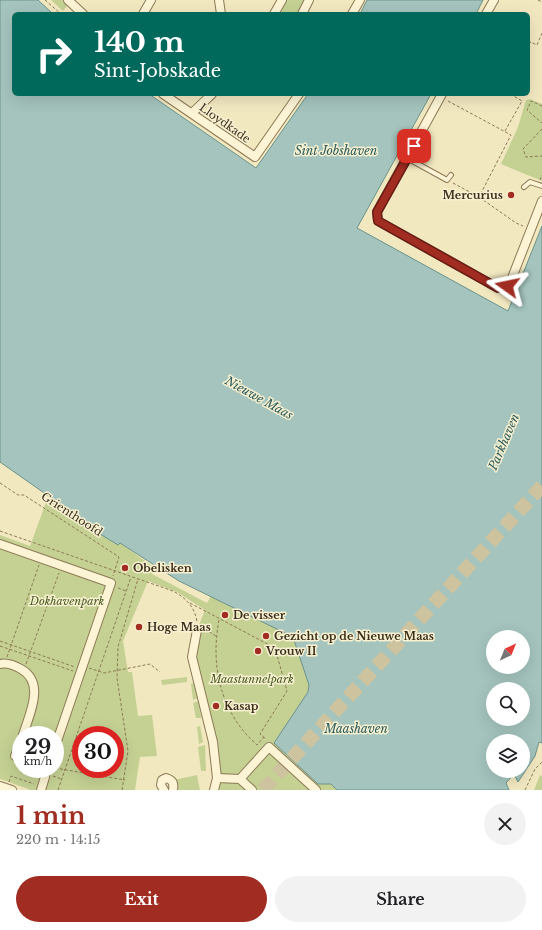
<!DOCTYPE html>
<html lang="en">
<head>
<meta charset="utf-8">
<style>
	:root { --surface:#fff; --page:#f2f2f2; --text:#202124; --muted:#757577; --accent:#a12c21 }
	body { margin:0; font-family:"Libre Baskerville",serif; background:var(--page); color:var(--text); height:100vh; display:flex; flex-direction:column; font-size:15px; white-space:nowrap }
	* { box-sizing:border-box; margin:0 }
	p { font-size:13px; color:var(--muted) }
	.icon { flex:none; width:22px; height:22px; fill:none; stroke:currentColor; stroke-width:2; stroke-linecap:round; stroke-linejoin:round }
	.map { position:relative; height:790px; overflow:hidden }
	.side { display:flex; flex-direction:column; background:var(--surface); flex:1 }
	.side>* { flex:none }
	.hud { position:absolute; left:12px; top:12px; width:518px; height:84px; border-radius:6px; box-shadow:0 4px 16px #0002; background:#00695c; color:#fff; overflow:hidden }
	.needle { width:26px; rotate:43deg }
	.controls { position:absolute; left:486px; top:630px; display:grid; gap:8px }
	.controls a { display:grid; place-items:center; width:44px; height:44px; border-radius:50%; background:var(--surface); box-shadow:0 4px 16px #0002; font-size:20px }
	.speed { position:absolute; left:12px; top:726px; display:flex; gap:8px; font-size:20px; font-weight:700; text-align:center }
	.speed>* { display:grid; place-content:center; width:52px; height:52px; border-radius:50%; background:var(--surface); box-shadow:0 4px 16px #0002; line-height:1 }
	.speed small { font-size:10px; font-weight:400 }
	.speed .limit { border:6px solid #d22; background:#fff; color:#111 }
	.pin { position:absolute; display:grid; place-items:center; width:34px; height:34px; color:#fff; margin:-17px; border-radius:8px; box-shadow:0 2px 6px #0006 }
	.me { position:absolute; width:44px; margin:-22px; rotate:282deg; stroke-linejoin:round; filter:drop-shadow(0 0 3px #0008) }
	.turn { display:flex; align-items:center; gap:14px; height:84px; padding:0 16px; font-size:18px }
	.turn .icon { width:52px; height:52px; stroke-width:2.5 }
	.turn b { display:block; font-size:28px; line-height:34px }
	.round { display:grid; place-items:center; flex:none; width:42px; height:42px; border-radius:21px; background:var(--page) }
	.summary { display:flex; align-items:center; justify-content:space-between; height:68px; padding:0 16px }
	h1 { font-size:24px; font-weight:700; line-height:30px; color:var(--accent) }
	.action { display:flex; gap:8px; margin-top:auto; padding:8px 16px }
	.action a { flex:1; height:46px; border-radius:24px; background:var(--accent); color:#fff; font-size:16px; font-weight:700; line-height:46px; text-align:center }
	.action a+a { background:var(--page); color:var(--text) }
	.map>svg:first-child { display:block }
	.green { fill:#c4d193; fill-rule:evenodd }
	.water { fill:#a4c4bd; stroke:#6a938c; fill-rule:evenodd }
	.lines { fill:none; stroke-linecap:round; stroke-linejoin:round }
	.highway-tunnel { stroke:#cdc39f; stroke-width:14; stroke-dasharray:14 7; stroke-linecap:butt }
	.lane-casing { stroke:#8d7956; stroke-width:6 }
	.street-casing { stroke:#8d7956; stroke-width:10 }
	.path { stroke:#8d7956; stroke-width:1; stroke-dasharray:3 2; stroke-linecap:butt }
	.lane { stroke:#fcf4d5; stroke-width:4 }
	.street { stroke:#fcf4d5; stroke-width:8 }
	.route-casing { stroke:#691d15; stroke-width:10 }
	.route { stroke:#a12c21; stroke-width:7 }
	.poi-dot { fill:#a12c21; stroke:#f8f1d1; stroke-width:1.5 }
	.labels { text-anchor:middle; stroke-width:3; stroke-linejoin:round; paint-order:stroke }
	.street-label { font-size:11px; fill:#3b2e1c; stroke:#f8f1d1 }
	.poi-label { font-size:11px; font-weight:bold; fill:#3b2e1c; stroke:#f8f1d1; text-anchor:start }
	.park-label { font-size:11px; font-style:italic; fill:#465921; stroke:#f8f1d1 }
	.water-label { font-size:12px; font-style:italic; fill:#2a5b5c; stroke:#f8f1d1 }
</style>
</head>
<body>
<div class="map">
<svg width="542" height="790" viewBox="0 0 542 790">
	<rect width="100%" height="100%" fill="#f2e8c0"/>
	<g class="green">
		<polygon points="51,0 63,0 68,5 63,11"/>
		<polygon points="287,0 306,0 298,14 279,14"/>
		<polygon points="530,99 542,104 542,181 501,164 518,127 526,100"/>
		<path d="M48,497L87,523L88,526L118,545L120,543L155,568L152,574L207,603L211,596L293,637L309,685L308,692L274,743L325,783L331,784L337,790H214L217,778L194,667L197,630L205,610L177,592L148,581L123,641L128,672H132L138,716L152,715L157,756L140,757L135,790H31L0,779V535L30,546ZM21,735H55V769H21ZM81,735H115V769H81Z"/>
		<polygon points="187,677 187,682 162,685 161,680"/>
		<polygon points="194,683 198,698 193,700 191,684"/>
		<polygon points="198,701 201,716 201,718 196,718 193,703"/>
		<polygon points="200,726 203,742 199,744 197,727"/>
		<polygon points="205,745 206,771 201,771 198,747"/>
		<polygon points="197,775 200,790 175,790 174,780"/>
		<polygon points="540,775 542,776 542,790 534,790"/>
	</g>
	<g class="water">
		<path d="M0,0H38L53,14H14V94H149L256,168L308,94H431L357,228L508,311L542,226V743L539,742L535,756L518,782L514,774L506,783L509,790H337L331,784H318L274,743L308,692L309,685L293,637L179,581L120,543L118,545L87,526V523L0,462ZM493,637H523V667H493ZM493,689H523V719H493ZM493,741H523V771H493Z"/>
		<polygon points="367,0 483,0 476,14 360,14"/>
	</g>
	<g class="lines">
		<polyline class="highway-tunnel" points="263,790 542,486"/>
		<defs>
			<g id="lane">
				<polyline points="407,158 447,180 451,175"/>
				<polyline points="524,187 530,182 542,186"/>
			</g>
			<g id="street">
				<polyline points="68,0 83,14"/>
				<polyline points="219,0 221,14"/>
				<polyline points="143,14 151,0"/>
				<polyline points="274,14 282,0"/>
				<polyline points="302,14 309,0"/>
				<polyline points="352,14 360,0"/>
				<polyline points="486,14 494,0"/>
				<polyline points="163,94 255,157 299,94"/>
				<polyline points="442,94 377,212 378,221 498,288 502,288 510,283 542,201"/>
				<polyline points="192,113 212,94"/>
				<polyline points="0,544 111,583 55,747"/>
				<polyline points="197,630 192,657 213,742 217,778"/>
				<path d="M0,664C7,662 14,665 21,669C46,683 29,715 23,735"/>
				<polyline points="21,740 15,756 21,758"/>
				<polyline points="240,779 269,747 316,790"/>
				<polyline points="0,786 12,790"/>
				<polyline points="41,790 45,777"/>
				<path d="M164,790L161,785L162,780L166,778C173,780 174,783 173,790"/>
				<polyline points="214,790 217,778 240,779 252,790"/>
			</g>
		</defs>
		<use href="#lane" class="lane-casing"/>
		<use href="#street" class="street-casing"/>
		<g class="path">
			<polyline points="45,0 61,14"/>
			<polyline points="538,0 542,2"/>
			<polyline points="528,41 537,45 542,33"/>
			<polyline points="528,47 531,42"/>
			<polyline points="448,101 511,135 479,197"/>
			<polyline points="542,106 531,101 527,110 542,123"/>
			<polyline points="542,129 523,149 526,157 542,156"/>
			<polyline points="505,131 522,101 510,94"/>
			<polyline points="540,180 542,175"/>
			<polyline points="453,183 479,197 516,223 523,226"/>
			<polyline points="0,483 18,495 24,495 119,557 113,576"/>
			<path d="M0,531L173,591C186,598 195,607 197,622"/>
			<polyline points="118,588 126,591"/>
			<polyline points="190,603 275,648 287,691 260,734 266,739"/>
			<path d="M219,620C210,667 221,713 257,745L264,737"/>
			<polyline points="205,629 216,636"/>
			<polyline points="0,641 75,667"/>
			<polyline points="0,646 73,671"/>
			<polyline points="7,657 39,565"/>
			<polyline points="26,664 59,573"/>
			<polyline points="89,668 104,673 150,664 160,672"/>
			<polyline points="55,768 125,780"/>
			<polyline points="53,776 61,779"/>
			<polyline points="9,782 11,776 34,784"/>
			<polyline points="58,790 131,577"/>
			<polyline points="122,790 128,751 117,678 118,647 138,579"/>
			<polyline points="525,790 535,769 542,762"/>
		</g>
		<use href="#lane" class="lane"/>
		<use href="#street" class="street"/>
	</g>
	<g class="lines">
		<defs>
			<polyline id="route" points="414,146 377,212 378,221 498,288 507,286"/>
		</defs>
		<use href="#route" class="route-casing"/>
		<use href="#route" class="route"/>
	</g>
	<g class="poi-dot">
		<circle cx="511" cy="195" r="4"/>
		<circle cx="125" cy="568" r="4"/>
		<circle cx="225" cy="615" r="4"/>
		<circle cx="139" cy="627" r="4"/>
		<circle cx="266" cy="636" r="4"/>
		<circle cx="258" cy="651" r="4"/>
		<circle cx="216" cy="706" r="4"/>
	</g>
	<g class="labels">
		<g class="street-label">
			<text transform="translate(225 123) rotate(35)" y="4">Lloydkade</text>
			<text transform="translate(72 514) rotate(33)" y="4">Grienthoofd</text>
		</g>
		<g class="poi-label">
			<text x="503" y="199" text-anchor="end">Mercurius</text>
			<text x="133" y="572">Obelisken</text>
			<text x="233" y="619">De visser</text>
			<text x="147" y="631">Hoge Maas</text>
			<text x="274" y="640">Gezicht op de Nieuwe Maas</text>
			<text x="266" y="655">Vrouw II</text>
			<text x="224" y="710">Kasap</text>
		</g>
		<g class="park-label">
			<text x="67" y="605">Dokhavenpark</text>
			<text x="252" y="683">Maastunnelpark</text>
		</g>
		<g class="water-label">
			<text x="336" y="155">Sint Jobshaven</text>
			<text transform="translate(259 398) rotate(29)" y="4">Nieuwe Maas</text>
			<text transform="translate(504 442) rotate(-67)" y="4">Parkhaven</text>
			<text x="356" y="733">Maashaven</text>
		</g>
	</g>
</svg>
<div class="controls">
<a><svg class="needle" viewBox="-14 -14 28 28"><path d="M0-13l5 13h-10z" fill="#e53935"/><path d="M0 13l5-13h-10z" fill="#757577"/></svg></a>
<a><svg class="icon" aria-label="search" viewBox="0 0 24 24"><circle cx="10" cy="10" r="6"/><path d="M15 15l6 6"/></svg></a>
<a><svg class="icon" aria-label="layers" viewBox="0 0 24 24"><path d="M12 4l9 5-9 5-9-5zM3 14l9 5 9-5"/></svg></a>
</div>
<div class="speed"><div>29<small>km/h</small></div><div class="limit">30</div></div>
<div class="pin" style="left:414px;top:146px;background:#d93025"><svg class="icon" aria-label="arrive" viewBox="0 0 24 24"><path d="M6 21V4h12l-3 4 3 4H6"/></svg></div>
<svg class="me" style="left:507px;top:286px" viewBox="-20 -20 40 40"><path d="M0-17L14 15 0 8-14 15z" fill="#a12c21" stroke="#fff" stroke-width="4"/></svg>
<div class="hud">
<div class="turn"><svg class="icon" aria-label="right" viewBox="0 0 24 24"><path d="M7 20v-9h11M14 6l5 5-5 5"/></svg><div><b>140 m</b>Sint-Jobskade</div></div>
</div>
</div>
<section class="side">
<div class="summary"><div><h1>1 min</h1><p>220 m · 14:15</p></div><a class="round"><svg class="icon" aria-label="close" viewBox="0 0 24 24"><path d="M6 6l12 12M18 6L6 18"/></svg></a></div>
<div class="action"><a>Exit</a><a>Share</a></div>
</section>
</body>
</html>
